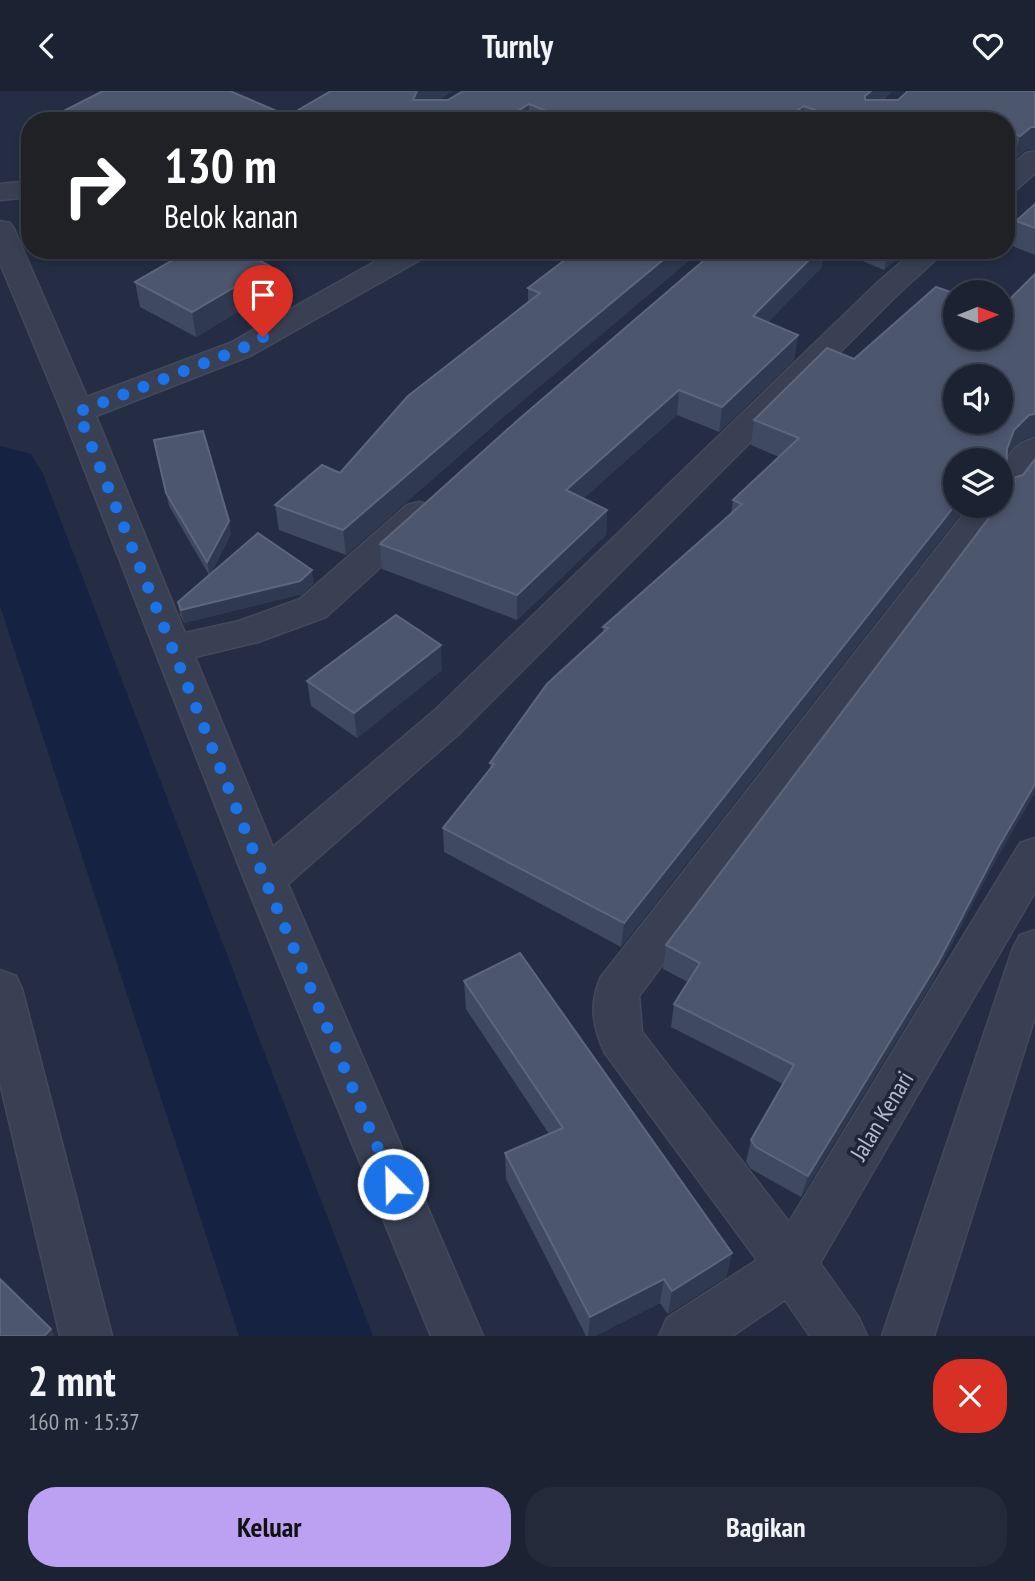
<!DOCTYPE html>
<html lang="id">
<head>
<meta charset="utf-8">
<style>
	:root { --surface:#1b2232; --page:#242a3a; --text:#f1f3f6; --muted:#a0a4ac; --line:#393f4d; --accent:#bca0f2 }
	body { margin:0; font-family:"PT Sans Narrow",sans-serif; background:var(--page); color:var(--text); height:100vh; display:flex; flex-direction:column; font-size:26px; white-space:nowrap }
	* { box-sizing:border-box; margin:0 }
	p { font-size:23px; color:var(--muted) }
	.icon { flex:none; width:38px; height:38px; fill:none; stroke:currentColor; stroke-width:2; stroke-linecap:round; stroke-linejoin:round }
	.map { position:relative; height:1245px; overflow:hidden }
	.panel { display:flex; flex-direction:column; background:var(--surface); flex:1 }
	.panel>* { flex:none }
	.guide { position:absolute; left:21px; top:21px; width:994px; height:147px; border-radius:28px; box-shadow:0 4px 10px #0003,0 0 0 2px var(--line); background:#202124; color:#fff; overflow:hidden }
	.needle { width:46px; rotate:89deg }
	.controls { position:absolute; left:943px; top:189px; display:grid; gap:14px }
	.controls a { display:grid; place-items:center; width:70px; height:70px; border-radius:50%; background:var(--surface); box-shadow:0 4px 10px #0003,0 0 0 2px var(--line); font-size:35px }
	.pin { position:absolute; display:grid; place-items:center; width:60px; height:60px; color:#fff; margin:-72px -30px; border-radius:50% 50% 50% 0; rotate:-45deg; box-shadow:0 0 7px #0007 }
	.pin .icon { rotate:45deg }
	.me { position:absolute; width:77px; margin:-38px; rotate:337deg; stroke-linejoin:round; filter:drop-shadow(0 0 5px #0008) }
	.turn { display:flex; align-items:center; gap:24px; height:147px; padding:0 28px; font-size:32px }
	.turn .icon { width:91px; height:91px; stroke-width:2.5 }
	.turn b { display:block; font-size:49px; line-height:60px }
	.round { display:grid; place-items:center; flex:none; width:74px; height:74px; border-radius:28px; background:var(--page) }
	.overview { display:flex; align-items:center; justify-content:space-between; height:119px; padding:0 28px }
	h1 { font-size:42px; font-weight:800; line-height:52px }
	.action { display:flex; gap:14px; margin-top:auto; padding:14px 28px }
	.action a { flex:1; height:80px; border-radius:28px; background:var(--accent); color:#111; font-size:28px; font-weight:800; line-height:80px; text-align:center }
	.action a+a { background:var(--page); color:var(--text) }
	header { display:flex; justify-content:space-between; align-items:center; height:91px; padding:0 28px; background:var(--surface); font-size:32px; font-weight:800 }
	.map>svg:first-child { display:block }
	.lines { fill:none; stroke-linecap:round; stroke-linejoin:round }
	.river { fill:#162242; fill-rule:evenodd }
	.minor-casing { stroke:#42495c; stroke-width:3 }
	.tertiary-casing { stroke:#42495c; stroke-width:3 }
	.minor { fill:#394053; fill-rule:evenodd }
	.tertiary { fill:#394053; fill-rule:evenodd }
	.wall { fill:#3f4a61 }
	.shaded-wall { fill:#2f3950 }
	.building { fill:#4c566d; stroke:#5c667c; stroke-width:2; fill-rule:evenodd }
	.route { stroke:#1a73e8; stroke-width:12; stroke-dasharray:0 21.6 }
	.labels { text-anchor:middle; stroke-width:7; stroke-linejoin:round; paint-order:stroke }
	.near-street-label { font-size:24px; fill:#b6bccd; stroke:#1d2538 }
</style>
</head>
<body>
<header><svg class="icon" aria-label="back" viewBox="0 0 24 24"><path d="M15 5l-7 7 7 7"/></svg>Turnly<svg class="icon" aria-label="heart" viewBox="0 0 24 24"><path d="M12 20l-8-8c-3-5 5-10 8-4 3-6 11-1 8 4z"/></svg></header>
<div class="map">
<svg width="1035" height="1245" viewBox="0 0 1035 1245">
	<rect width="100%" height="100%" fill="#242d43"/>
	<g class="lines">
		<polygon class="river" points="0,355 31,363 43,383 373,1245 239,1245 0,515"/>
		<defs>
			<g id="minor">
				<polygon points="1035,60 1035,82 1016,99 1006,101 1006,79 1026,62"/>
				<polygon points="30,90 30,106 0,109 0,93"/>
				<polygon points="0,130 10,132 14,138 87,306 230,252 396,159 431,159 427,165 252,264 96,325 185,542 239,530 300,508 407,414 419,411 431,414 436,422 431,430 326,526 258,551 195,566 273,756 434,620 875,194 915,159 946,159 895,206 462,640 288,793 483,1245 431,1245 244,788 62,321 0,172"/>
				<path d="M1035,347V379L1013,407L1002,410L1005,415L1000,423L639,905L642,941L789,1131L1020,752L1035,747V801L820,1172L859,1227L867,1245H810L785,1209L732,1245H659L667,1227L757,1169L605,962C593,938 589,911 601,886L970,415H1001C1001,386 1000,356 1035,347Z"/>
				<polygon points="1035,839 1035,926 934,1245 882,1245 1013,857 1020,844"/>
			</g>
			<polygon id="tertiary" points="0,879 16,885 22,898 112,1245 60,1245 0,992"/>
		</defs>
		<use href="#minor" class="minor-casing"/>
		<use href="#tertiary" class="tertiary-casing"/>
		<use href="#minor" class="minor"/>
		<use href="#tertiary" class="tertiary"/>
	</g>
	<g class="wall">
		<polygon points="463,0 892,0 883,9 898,9 1035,0 1025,59 1014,69 1006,66 1006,30 44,30 288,25 448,9"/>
		<polygon points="1035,113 1035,164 1010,154 1016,130"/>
		<polygon points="578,159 492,336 346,464 279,439 275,414 340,382 528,211 528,197"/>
		<polygon points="836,159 907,159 884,179"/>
		<polygon points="822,176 768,231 798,244 794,269 719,341 677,324 584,407 607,419 606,444 517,529 382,478 380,453"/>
		<polygon points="135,191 273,200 196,246 140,216"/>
		<polygon points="1001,247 1022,349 1007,363 1006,387 1001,403 1001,369 956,369 956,415 967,415 621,856 444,761 443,737 490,678 490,672 603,542 603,536 731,422 733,409 779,366 751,354 754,329 854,268"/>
		<polygon points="154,349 231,443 211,482 314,492 302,503 184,532 180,524 178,511 209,484 169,415"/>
		<polygon points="1035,368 1035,701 989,781 931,893 801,1106 751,1078 746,1071 751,1049 783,993 671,936 674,913 688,891 663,878 666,854 1010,399 1013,387 1023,384"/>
		<polygon points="442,579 357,647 311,615 307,590"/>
		<polygon points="464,890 732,1162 726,1186 668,1223 660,1212 595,1245 586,1245 506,1088 505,1062 549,1043 466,918"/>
	</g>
	<g class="shaded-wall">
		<polygon points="417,0 453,0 419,23 413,9"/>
		<polygon points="871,0 892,0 861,28 865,5"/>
		<polygon points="529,13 529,30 501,30"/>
		<polygon points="804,15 802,30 782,30"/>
		<polygon points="1031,36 1035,36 1035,58 1025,59 1014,69 1020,45"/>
		<polygon points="64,159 89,159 66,166"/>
		<polygon points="675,159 702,159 492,336 346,464 343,439 492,311"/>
		<polygon points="819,159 825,159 822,176 750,249 753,225"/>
		<polygon points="894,159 907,159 884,179 887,166"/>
		<polygon points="270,175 273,200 196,246 192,221"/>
		<polygon points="798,244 794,269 719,341 722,316"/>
		<polygon points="679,299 677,324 565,424 566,399"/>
		<polygon points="1035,323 1035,345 1022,349 1006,364 1007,358 1014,339 1029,324"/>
		<polygon points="956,413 956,415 967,415 621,856 624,832"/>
		<polygon points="607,419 606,444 517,529 517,504"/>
		<polygon points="229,430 231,443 210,485 207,471"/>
		<polygon points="312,479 314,492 302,503 184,532 181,519"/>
		<polygon points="441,554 442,579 357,647 354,622"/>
		<polygon points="1035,693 1035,701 989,781 931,893 801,1106 808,1085"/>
		<polygon points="732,1162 726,1186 668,1223 672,1200"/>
		<polygon points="664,1188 660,1212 595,1245 588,1245 590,1226"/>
		<polygon points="51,1238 55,1245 44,1245"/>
	</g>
	<g class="building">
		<polygon points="103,0 230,0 288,25 331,0 417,0 413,9 448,9 463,0 871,0 865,5 865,9 898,9 908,0 1035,0 1035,36 1031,36 1020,45 1006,40 1006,30 845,30 804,15 782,30 572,30 529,13 501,30 44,30"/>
		<polygon points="1035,113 1035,137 1016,130"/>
		<polygon points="190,159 239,159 270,175 192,221 135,191"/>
		<polygon points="578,159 675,159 492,311 343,439 275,414 322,374 340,382 408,305 540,202 528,197"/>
		<polygon points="716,159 819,159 753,225 798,244 722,316 679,299 566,399 607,419 517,504 380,453 518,329"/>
		<polygon points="870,159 894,159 887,166"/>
		<path d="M1035,183V323L1029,324L1014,339L1007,358L1006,387L1001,388V369H956V413L624,832L443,737L494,673L490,672L547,593L608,537L603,536L742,413L733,409L799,347L754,329L827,257L854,268L936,196L956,203V247H1001V217ZM956,285H1001V331H956Z"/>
		<polygon points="203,340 229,430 207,471 166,402 154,349"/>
		<polygon points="1035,368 1035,693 998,757 939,870 808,1085 756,1056 751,1049 794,974 674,913 700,872 666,854 998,415 1001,415 1001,411 1015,391 1013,387 1023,384"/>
		<polygon points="258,442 312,479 300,490 181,519 178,511"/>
		<polygon points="396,524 441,554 354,622 307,590"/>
		<polygon points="520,862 732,1162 672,1200 664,1188 590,1226 505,1062 563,1037 464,890"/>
		<polygon points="0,1188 51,1238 44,1245 0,1245"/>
	</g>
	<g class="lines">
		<polyline class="route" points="263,246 241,258 78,321 265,789 393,1093"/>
	</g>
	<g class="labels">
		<g class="near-street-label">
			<text transform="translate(882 1025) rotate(-59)" y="8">Jalan Kenari</text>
		</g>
	</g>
</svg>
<div class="controls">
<a><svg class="needle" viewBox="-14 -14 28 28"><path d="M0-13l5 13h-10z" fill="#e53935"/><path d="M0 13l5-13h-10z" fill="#a0a4ac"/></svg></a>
<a><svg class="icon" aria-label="sound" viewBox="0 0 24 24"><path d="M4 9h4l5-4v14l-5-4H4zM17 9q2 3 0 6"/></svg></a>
<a><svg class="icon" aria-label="layers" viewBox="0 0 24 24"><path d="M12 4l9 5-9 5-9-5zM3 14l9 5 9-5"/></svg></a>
</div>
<div class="pin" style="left:263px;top:246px;background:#d93025"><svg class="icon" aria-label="arrive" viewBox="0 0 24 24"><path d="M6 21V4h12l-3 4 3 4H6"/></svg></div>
<svg class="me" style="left:393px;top:1093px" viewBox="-20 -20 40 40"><circle r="17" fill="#1a73e8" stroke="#fff" stroke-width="3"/><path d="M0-11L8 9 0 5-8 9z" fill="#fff"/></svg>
<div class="guide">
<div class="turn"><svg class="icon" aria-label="right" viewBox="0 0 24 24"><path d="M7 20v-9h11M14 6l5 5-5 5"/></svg><div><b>130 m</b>Belok kanan</div></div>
</div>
</div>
<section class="panel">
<div class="overview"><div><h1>2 mnt</h1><p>160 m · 15:37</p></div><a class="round" style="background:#d93025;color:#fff"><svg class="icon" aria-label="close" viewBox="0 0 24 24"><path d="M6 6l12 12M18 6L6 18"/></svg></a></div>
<div class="action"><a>Keluar</a><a>Bagikan</a></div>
</section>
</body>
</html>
